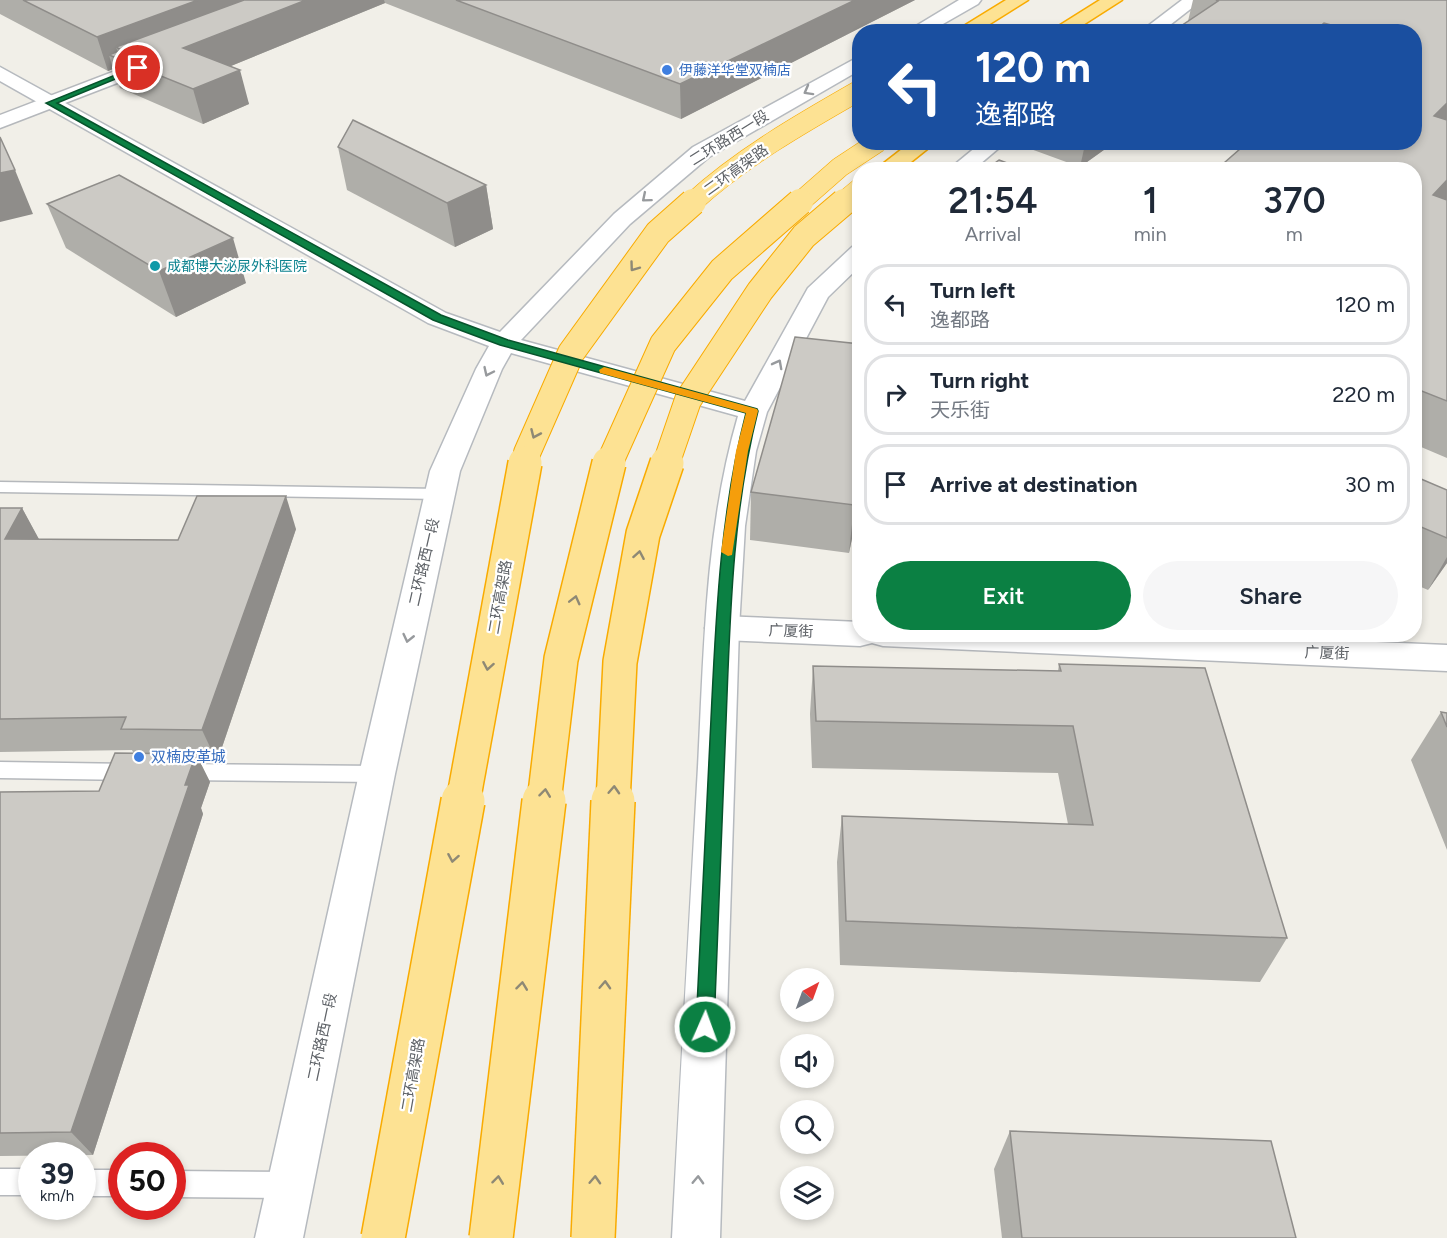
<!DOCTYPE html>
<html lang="en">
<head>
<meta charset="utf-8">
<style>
	:root { --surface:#fff; --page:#f6f6f7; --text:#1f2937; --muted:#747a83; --line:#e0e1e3; --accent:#0b8043 }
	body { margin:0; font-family:Figtree,"Noto Sans SC",sans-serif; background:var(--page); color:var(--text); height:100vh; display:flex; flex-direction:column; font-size:22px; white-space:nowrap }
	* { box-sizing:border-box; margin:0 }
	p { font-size:20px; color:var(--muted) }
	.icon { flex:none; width:33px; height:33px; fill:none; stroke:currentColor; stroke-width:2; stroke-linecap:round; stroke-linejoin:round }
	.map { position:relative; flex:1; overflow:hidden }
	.side { position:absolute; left:852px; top:162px; width:570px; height:480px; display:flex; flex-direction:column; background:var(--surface); border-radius:24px; box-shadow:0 3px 9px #0003 }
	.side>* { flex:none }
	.hud { position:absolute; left:852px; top:24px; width:570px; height:126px; border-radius:24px; box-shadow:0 3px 9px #0003; background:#1a4fa0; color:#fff; overflow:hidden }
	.needle { width:39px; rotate:41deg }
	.fabs { position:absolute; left:780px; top:968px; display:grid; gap:12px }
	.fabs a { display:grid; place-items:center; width:54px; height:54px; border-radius:50%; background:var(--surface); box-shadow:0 3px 9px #0003; font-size:30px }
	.speed { position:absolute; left:18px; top:1142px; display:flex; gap:12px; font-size:30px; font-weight:700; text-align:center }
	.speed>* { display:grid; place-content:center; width:78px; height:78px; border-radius:50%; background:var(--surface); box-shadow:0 3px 9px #0003; line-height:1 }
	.speed small { font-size:15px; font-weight:400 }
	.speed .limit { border:9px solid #d22; background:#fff; color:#111 }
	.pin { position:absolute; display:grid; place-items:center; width:51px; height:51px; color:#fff; margin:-26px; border:3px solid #fff; border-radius:50%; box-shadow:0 2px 6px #0007 }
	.me { position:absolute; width:66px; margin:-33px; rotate:2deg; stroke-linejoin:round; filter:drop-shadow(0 0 4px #0008) }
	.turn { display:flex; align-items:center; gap:21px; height:126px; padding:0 24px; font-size:27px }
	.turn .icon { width:78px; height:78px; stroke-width:2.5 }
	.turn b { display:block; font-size:42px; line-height:51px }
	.eta { display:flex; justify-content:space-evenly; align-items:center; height:102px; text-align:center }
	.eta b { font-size:36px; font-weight:600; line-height:42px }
	.cta { display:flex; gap:12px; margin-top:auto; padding:12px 24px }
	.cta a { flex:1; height:69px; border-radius:36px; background:var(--accent); color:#fff; font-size:24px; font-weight:600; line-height:69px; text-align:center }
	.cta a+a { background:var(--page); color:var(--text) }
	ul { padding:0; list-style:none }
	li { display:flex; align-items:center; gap:18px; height:81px; margin:0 12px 9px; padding:0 12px; border:3px solid var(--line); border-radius:24px }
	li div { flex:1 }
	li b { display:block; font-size:22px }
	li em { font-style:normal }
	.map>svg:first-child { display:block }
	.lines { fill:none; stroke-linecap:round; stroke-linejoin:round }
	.lane-casing { stroke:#b5b8bc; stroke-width:3 }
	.street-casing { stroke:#b5b8bc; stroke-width:3 }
	.secondary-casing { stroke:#b6babf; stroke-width:3 }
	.highway-casing { stroke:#f9ab00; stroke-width:3 }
	.lane { fill:#fff; fill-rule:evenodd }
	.street { fill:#fff; fill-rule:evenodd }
	.secondary { fill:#fff; fill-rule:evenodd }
	.highway { fill:#fde293; fill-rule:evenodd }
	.highway-bridge-far3-casing { stroke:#f9ab00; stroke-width:21; stroke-linecap:butt }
	.highway-bridge-far2-casing { stroke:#f9ab00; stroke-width:28; stroke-linecap:butt }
	.highway-bridge-far1-casing { stroke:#f9ab00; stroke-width:36; stroke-linecap:butt }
	.highway-bridge-casing { stroke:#f9ab00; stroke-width:46; stroke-linecap:butt }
	.highway-bridge-far3 { stroke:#fde293; stroke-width:20 }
	.highway-bridge-far2 { stroke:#fde293; stroke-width:26 }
	.highway-bridge-far1 { stroke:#fde293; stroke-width:33 }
	.highway-bridge { stroke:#fde293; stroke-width:43 }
	.wall { fill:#afaea9 }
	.shaded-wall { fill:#8f8d8a }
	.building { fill:#cccac5; stroke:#8f8d8a; stroke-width:1.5 }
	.oneway { stroke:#979a9d }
	.oneway2 { stroke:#8e8975 }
	.route { fill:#0b8043; stroke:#07532c; stroke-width:1.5 }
	.slow { fill:#f59e0b }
	.shop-dot { fill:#3f7fe0; stroke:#fff; stroke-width:2 }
	.culture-dot { fill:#0f9aa8; stroke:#fff; stroke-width:2 }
	.labels { text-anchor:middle; stroke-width:4.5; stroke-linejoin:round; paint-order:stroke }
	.far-shop-label { font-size:14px; fill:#366cbe; stroke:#fff; text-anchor:start }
	.far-culture-label { font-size:14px; fill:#0d838f; stroke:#fff; text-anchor:start }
	.street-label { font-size:15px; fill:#5f6368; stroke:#fff }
	.shop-label { font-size:15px; fill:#366cbe; stroke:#fff; text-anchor:start }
</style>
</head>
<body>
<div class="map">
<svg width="1447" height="1238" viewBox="0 0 1447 1238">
	<rect width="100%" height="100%" fill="#f1efe8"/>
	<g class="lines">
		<defs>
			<g id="lane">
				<polygon points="0,482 440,489 446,490 448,494 446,498 440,499 0,492"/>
				<polygon points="0,762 132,764 139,766 142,772 139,778 132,780 0,778"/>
				<polygon points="181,764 377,766 384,768 387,774 384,780 377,782 181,780 174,778 171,772 174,766"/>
				<rect x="0" y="1169" width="32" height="26"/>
				<rect x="82" y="1170" width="40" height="26"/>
				<polygon points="172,1171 291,1172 300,1176 304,1185 300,1194 291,1198 172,1197"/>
			</g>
			<g id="street">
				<polygon points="157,55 164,57 166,61 164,65 0,128 0,115"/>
				<polygon points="722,616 860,622 860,634 1186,634 1447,645 1447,671 883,646 872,643 860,646 722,640 710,637 705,628 710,619"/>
			</g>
			<g id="secondary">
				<polygon points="959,0 981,0 978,4 929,32 906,32"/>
				<polygon points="1182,0 1202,0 1161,32 1140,32"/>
				<path d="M860,56V70L709,157L630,224L521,340L745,401L808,288L852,247L860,245V266L828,297L767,412L756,451L745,526L739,628L720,1238H672C680,1081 689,924 698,767C704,650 705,529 738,416L511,353L502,369L460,471L395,774L303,1238H255L359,774L430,471L476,369L489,346L428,323L0,81V67L446,313L500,332L614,214L693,147Z"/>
				<polygon points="982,142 1006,142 973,170 948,170"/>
			</g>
			<g id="highway">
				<polygon points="1006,0 1028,0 977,32 954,32"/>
				<polygon points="1100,0 1122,0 1072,32 1049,32"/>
				<polygon points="911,142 936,142 901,170 875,170"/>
			</g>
		</defs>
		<use href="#lane" class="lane-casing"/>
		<use href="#street" class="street-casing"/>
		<use href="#secondary" class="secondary-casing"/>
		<use href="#highway" class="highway-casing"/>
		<use href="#lane" class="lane"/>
		<use href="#street" class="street"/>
		<use href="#secondary" class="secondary"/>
		<use href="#highway" class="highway"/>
		<defs>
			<g id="highway-bridge-far3">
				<path d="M692,203C741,158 802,123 860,90"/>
				<polyline points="799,203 840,167 878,142"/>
				<polyline points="842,203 860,188"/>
			</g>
			<g id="highway-bridge-far2">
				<polyline points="525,464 527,453 571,353 658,233 693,202"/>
				<polyline points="609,464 663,344 722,270 800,202"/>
				<polyline points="666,464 688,400 760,291 804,236 844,202"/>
			</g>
			<g id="highway-bridge-far1">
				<polyline points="463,802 525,463"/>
				<polyline points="544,802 561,659 609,463"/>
				<polyline points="613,802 620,662 643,534 667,463"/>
			</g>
			<g id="highway-bridge">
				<polyline points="383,1238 463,801"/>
				<polyline points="491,1238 544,801"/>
				<polyline points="593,1238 613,801"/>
			</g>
		</defs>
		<use href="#highway-bridge-far3" class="highway-bridge-far3-casing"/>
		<use href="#highway-bridge-far2" class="highway-bridge-far2-casing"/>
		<use href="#highway-bridge-far1" class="highway-bridge-far1-casing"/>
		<use href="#highway-bridge" class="highway-bridge-casing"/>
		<use href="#highway-bridge-far3" class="highway-bridge-far3"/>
		<use href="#highway-bridge-far2" class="highway-bridge-far2"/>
		<use href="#highway-bridge-far1" class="highway-bridge-far1"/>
		<use href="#highway-bridge" class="highway-bridge"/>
	</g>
	<g class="wall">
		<polygon points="0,0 915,0 681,119 385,3 231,66 249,104 203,124 120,88 113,69 108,71 0,14"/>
		<polygon points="1193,0 1447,0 1447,458 1414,444 1414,32 1172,32 1188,21"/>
		<polygon points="1029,142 1115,142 1080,167 1028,148"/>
		<polygon points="338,147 486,185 493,229 455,247 347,190"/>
		<polygon points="47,204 246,283 176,317 66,248"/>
		<polygon points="1414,476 1447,490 1447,563 1428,590 1414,584"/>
		<polygon points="751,492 860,500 849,553 750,540"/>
		<polygon points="0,508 22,508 39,540 178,540 296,529 217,762 200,762 210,782 201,808 203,814 93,1155 0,1156 0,792 99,791 134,754 132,750 0,752"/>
		<polygon points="1059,664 1287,938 1260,982 840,965 837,862 842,816 1068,824 1058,773 812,768 810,714 813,666 1058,671"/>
		<polygon points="1441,712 1447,713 1447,850 1411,760"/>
		<polygon points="1010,1131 1296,1238 1002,1238 994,1169"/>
	</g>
	<g class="shaded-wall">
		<polygon points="198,0 290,0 121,50 116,47 120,59 109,55 113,69 108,71 97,37"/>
		<polygon points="306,0 384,0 385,3 194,81 183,48"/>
		<polygon points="855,0 915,0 681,119 680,84"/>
		<polygon points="1324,23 1321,32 1313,32"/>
		<polygon points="240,70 249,104 203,124 193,89"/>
		<polygon points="1447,103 1447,127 1434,116"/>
		<polygon points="1094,142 1115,142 1080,167 1084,149"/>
		<polygon points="15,170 33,214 0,222 0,173"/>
		<polygon points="1447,180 1447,202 1433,195"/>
		<polygon points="486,185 493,229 455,247 447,203"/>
		<polygon points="233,238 246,283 176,317 159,271"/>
		<polygon points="860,477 860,500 849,553 854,505"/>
		<polygon points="286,496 296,529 217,762 202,730"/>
		<polygon points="22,508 40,541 5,539"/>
		<polygon points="1447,557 1447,563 1428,590"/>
		<polygon points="196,754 210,782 201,808 203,814 93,1155 71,1132 185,785"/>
	</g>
	<g class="building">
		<polygon points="23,0 198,0 97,37"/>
		<polygon points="244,0 306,0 183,48 240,70 193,89 109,55 121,50 116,47"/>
		<polygon points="456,0 855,0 680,84"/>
		<polygon points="1216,0 1447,0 1447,103 1434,116 1447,120 1447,180 1433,195 1447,200 1447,401 1414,388 1414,170 1216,170 1248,142 1414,142 1414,32 1357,32 1324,23 1313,32 1172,32 1218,1"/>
		<polygon points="353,120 486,185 447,203 338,147"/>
		<polygon points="0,137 15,170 0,173"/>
		<polygon points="1065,142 1094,142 1084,149"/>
		<polygon points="999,160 1026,170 985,170"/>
		<polygon points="119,175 233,238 159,271 47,204"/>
		<polygon points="795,337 860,344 860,477 854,505 751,492"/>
		<polygon points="1414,476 1447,490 1447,538 1414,524"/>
		<polygon points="197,496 286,496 202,730 121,729 126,717 0,719 0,508 22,508 5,539 178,540"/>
		<polygon points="1059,664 1205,668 1287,938 846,921 842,816 1093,825 1073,726 816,721 813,666 1061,671"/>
		<polygon points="1441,712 1447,713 1447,727"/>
		<polygon points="115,753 196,754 185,785 189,785 71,1132 0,1133 0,792 99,791"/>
		<polygon points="1010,1131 1271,1141 1296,1238 1022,1238"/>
	</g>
	<defs><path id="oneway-chevron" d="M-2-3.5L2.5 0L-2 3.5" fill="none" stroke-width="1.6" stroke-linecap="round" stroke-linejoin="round" transform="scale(1.5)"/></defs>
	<g class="oneway">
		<use href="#oneway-chevron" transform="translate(808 91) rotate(151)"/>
		<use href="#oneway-chevron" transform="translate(646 198) rotate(140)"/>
		<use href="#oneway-chevron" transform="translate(778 364) rotate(-62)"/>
		<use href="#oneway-chevron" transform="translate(488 372) rotate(115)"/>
		<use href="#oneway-chevron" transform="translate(408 638) rotate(103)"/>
		<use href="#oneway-chevron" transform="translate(698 1180) rotate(-88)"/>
	</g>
	<g class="oneway2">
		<use href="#oneway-chevron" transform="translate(634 267) rotate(126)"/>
		<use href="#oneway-chevron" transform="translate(535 434) rotate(114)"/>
		<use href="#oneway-chevron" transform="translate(639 555) rotate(-80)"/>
		<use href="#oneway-chevron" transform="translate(575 600) rotate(-76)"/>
		<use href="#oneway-chevron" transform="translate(488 666) rotate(100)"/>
		<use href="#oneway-chevron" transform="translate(614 790) rotate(-87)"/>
		<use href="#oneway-chevron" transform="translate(545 793) rotate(-83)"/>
		<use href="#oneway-chevron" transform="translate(453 858) rotate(100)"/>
		<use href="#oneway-chevron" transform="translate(605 985) rotate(-87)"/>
		<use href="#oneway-chevron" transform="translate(522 986) rotate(-83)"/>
		<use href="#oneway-chevron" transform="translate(498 1180) rotate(-83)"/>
		<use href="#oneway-chevron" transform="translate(595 1180) rotate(-87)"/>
	</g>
	<path class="route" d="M135,67L142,68L57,103L441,315L508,340L757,409L758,411C732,513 730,618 726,722C722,824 718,925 714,1027L711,1033L705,1035L699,1033L696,1027C701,924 706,821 711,719C716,616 720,513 746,413L500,345L433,320L46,103Z"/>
	<polygon class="slow" points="604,367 757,409 758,411 748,451 732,555 728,556 721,552 736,451 746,413 600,373 599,370"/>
	<g class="shop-dot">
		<circle cx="667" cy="70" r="6"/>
		<circle cx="139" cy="757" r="6"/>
	</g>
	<circle class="culture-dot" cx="155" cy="266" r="6"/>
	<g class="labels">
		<g class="far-shop-label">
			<text x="679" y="75">伊藤洋华堂双楠店</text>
		</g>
		<g class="far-culture-label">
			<text x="167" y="271">成都博大泌尿外科医院</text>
		</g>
		<g class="street-label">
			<text transform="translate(729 138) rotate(-32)" y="5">二环路西一段</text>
			<text transform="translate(736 170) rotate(-36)" y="5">二环高架路</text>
			<text transform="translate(424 562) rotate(-77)" y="5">二环路西一段</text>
			<text transform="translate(500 597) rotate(-80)" y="5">二环高架路</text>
			<text transform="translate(791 631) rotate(2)" y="5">广厦街</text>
			<text transform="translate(1327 653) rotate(2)" y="5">广厦街</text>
			<text transform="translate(322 1037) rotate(-78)" y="5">二环路西一段</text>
			<text transform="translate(413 1075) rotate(-80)" y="5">二环高架路</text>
		</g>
		<g class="shop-label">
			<text x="151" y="762">双楠皮革城</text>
		</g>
	</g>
</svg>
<div class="fabs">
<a><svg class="needle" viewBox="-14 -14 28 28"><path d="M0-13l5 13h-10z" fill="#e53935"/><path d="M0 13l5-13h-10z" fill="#747a83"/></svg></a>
<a><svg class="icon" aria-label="sound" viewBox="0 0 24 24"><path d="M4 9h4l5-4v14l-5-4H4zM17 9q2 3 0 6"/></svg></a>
<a><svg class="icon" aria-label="search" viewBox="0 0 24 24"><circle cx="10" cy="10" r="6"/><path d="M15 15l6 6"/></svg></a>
<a><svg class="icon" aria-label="layers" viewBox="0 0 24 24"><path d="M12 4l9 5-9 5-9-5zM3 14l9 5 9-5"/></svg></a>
</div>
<div class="speed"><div>39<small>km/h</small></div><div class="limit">50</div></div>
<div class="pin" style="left:138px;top:68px;background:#d93025"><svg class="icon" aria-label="arrive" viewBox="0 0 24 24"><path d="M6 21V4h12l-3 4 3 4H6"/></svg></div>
<svg class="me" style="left:705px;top:1027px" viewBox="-20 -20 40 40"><circle r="17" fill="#0b8043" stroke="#fff" stroke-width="3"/><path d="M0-11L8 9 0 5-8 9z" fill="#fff"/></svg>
<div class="hud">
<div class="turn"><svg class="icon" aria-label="left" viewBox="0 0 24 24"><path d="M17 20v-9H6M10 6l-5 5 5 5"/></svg><div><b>120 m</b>逸都路</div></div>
</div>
<section class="side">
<div class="eta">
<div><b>21:54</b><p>Arrival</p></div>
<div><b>1</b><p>min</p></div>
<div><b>370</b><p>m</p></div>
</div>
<ul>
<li><svg class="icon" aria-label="left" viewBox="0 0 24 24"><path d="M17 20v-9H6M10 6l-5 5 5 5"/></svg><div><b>Turn left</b><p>逸都路</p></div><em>120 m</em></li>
<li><svg class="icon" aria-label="right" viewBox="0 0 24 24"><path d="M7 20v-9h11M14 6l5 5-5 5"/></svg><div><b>Turn right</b><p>天乐街</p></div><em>220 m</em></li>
<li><svg class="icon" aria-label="arrive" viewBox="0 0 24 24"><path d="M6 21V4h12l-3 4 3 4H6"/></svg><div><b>Arrive at destination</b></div><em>30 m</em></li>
</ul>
<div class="cta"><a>Exit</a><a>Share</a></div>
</section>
</div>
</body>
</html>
